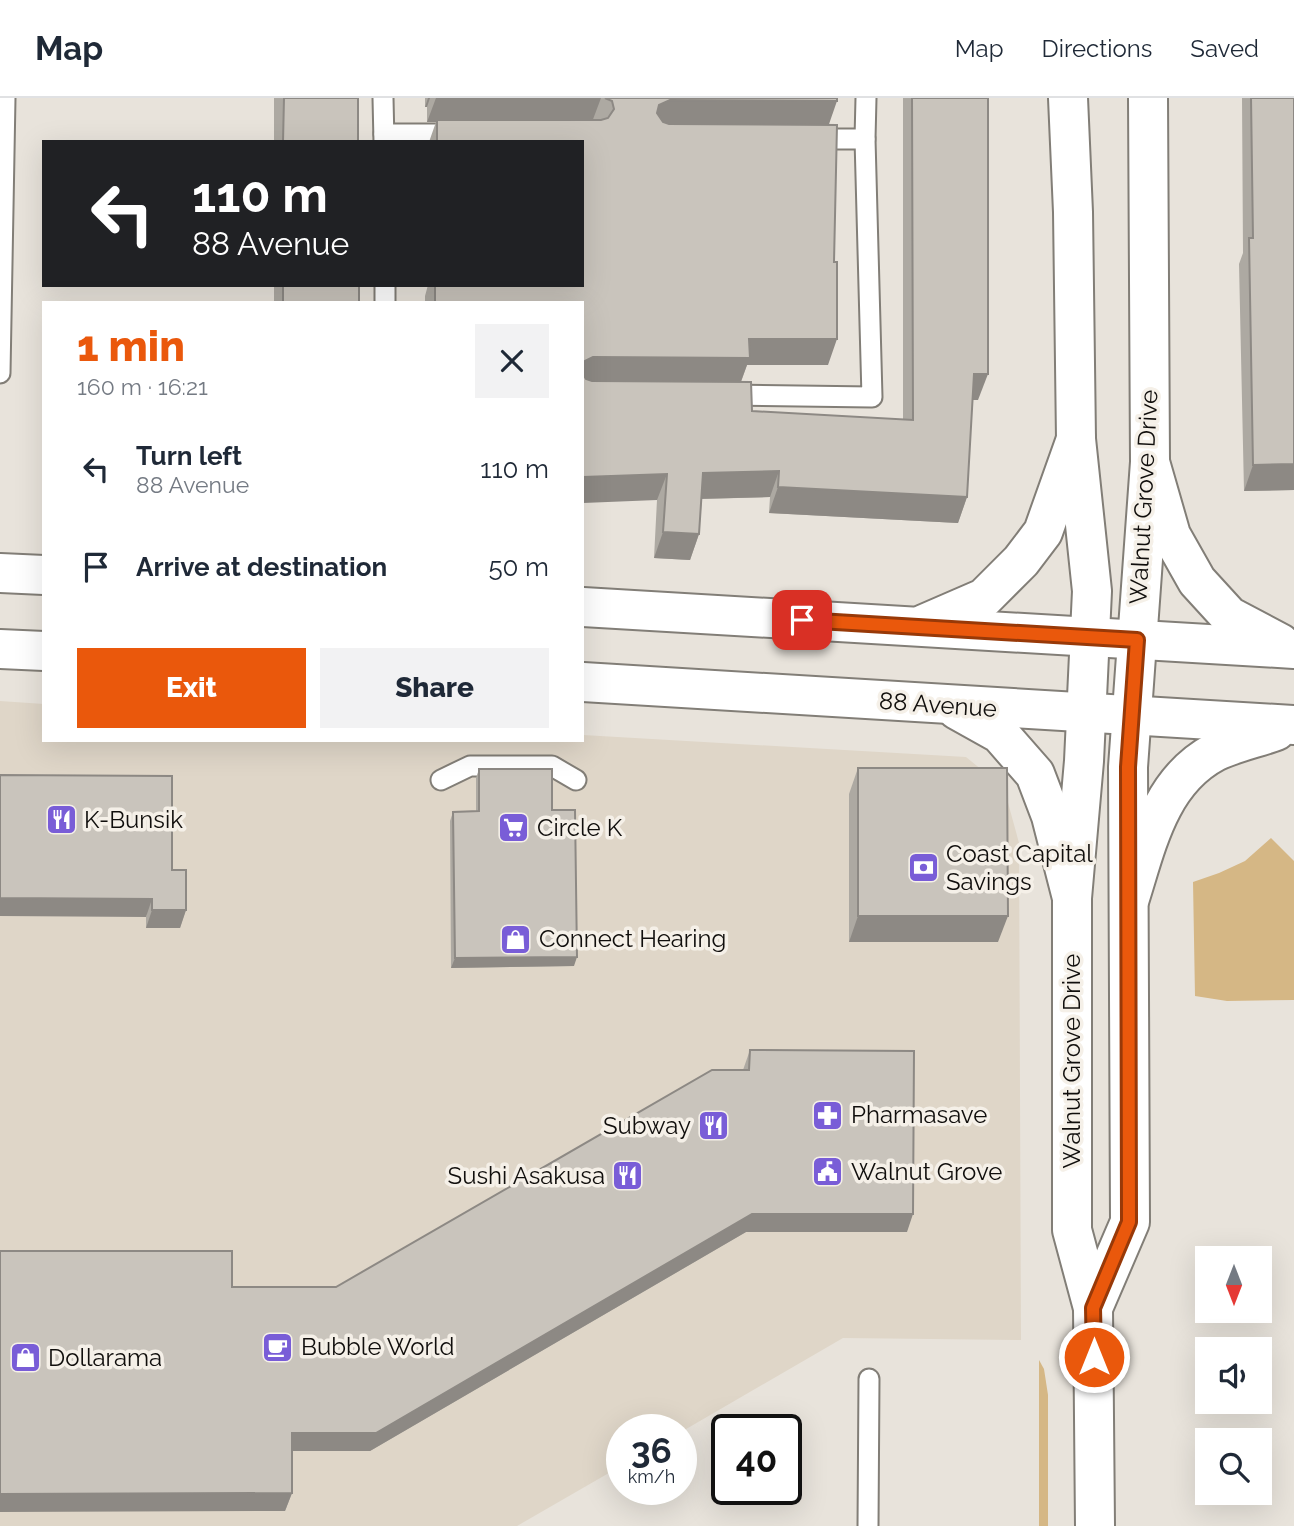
<!DOCTYPE html>
<html lang="en">
<head>
<meta charset="utf-8">
<style>
	:root { --surface:#fff; --page:#f2f2f3; --text:#1f2937; --muted:#747a83; --line:#e0e1e3; --accent:#ea580c }
	body { margin:0; font-family:Raleway,sans-serif; background:var(--page); color:var(--text); height:100vh; display:flex; flex-direction:column; font-size:26px; white-space:nowrap }
	* { box-sizing:border-box; margin:0 }
	p { font-size:23px; color:var(--muted) }
	.icon { flex:none; width:38px; height:38px; fill:none; stroke:currentColor; stroke-width:2; stroke-linecap:round; stroke-linejoin:round }
	.map { position:relative; flex:1; overflow:hidden }
	.sheet { position:absolute; left:42px; top:203px; width:542px; height:441px; display:flex; flex-direction:column; background:var(--surface); border-radius:0px; box-shadow:0 7px 28px #0002 }
	.sheet>* { flex:none }
	.top-card { position:absolute; left:42px; top:42px; width:542px; height:147px; border-radius:0px; box-shadow:0 7px 28px #0002; background:#202124; color:#fff; overflow:hidden }
	.needle { width:46px; rotate:180deg }
	.controls { position:absolute; left:1195px; top:1148px; display:grid; gap:14px }
	.controls a { display:grid; place-items:center; width:77px; height:77px; border-radius:0px; background:var(--surface); box-shadow:0 7px 28px #0002; font-size:35px }
	.speed { position:absolute; left:606px; top:1316px; display:flex; gap:14px; font-size:35px; font-weight:700; text-align:center }
	.speed>* { display:grid; place-content:center; width:91px; height:91px; border-radius:50%; background:var(--surface); box-shadow:0 7px 28px #0002; line-height:1 }
	.speed small { font-size:18px; font-weight:400 }
	.speed .limit { border:4px solid #111; border-radius:10px; background:#fff; color:#111 }
	.pin { position:absolute; display:grid; place-items:center; width:60px; height:60px; color:#fff; margin:-30px; border-radius:14px; box-shadow:0 4px 10px #0006 }
	.me { position:absolute; width:77px; margin:-38px; rotate:0deg; stroke-linejoin:round; filter:drop-shadow(0 0 5px #0008) }
	.turn { display:flex; align-items:center; gap:24px; height:147px; padding:0 35px; font-size:32px }
	.turn .icon { width:91px; height:91px; stroke-width:2.5 }
	.turn b { display:block; font-size:49px; line-height:60px }
	.round { display:grid; place-items:center; flex:none; width:74px; height:74px; border-radius:0px; background:var(--page) }
	.summary { display:flex; align-items:center; justify-content:space-between; height:119px; padding:0 35px }
	h1 { font-size:42px; font-weight:800; line-height:52px; color:var(--accent) }
	.button { display:flex; gap:14px; margin-top:auto; padding:14px 35px }
	.button a { flex:1; height:80px; border-radius:0px; background:var(--accent); color:#fff; font-size:28px; font-weight:800; line-height:80px; text-align:center }
	.button a+a { background:var(--page); color:var(--text) }
	ul { padding:0; list-style:none }
	li { display:flex; align-items:center; gap:21px; height:98px; padding:0 35px }
	li div { flex:1 }
	li b { display:block; font-size:26px }
	li em { font-style:normal }
	header { display:flex; align-items:center; gap:42px; box-sizing:border-box; height:98px; padding:0 35px; background:var(--surface); border-bottom:2px solid var(--line) }
	header strong { font-size:33px }
	nav { display:flex; gap:38px; margin-inline-start:auto; font-size:24px }
	.map>svg:first-child { display:block }
	.built { fill:#dfd6c8 }
	.green { fill:#d5b785 }
	.lines { fill:none; stroke-linecap:round; stroke-linejoin:round }
	.service-casing { stroke:#827e77; stroke-width:23 }
	.tertiary-casing { stroke:#827e77; stroke-width:42 }
	.secondary-casing { stroke:#827e77; stroke-width:42 }
	.service { stroke:#fff; stroke-width:19 }
	.tertiary { stroke:#fff; stroke-width:38 }
	.secondary { stroke:#fff; stroke-width:38 }
	.wall { fill:#ada9a2 }
	.shaded-wall { fill:#8d8984 }
	.building { fill:#c9c4bc; stroke:#8d8984; stroke-width:2 }
	.route-casing { stroke:#983908; stroke-width:18 }
	.route { stroke:#ea580c; stroke-width:12 }
	.labels { text-anchor:middle; stroke-width:7; stroke-linejoin:round; paint-order:stroke }
	.street-label { font-size:24px; fill:#100e0c; stroke:#f5f0e8 }
	.poi-label { font-size:24px; fill:#100e0c; stroke:#f5f0e8; text-anchor:start }
</style>
</head>
<body>
<header>
<strong>Map</strong>
<nav><a>Map</a><a>Directions</a><a>Saved</a></nav>
</header>
<div class="map">
<svg width="1294" height="1428" viewBox="0 0 1294 1428">
	<rect width="100%" height="100%" fill="#e8e3db"/>
	<polygon class="built" points="0,603 44,606 44,642 583,642 583,637 966,659 1004,690 1019,745 1021,1242 843,1240 681,1334 681,1332 621,1332 621,1368 517,1428 0,1428"/>
	<g class="green">
		<polygon points="1271,740 1294,763 1294,902 1227,903 1195,898 1193,784 1219,775 1245,763"/>
		<polygon points="1039,1262 1044,1271 1048,1297 1048,1428 1039,1428"/>
	</g>
	<g class="lines">
		<defs>
			<g id="service">
				<polyline points="383,0 384,44"/>
				<polyline points="384,36 456,36"/>
				<polyline points="810,41 865,41"/>
				<polyline points="385,187 385,205"/>
				<polyline points="0,275 5,0"/>
				<polyline points="727,297 872,299 865,41 866,0"/>
				<polyline points="441,682 470,668 552,668 576,682"/>
				<polyline points="868,1428 869,1281"/>
			</g>
			<g id="tertiary">
				<polyline points="1068,0 1073,114 1076,341 1092,493 1084,663 1072,800 1072,1132 1093,1210 1095,1428"/>
				<polyline points="1093,1210 1130,1124 1128,669 1150,364 1148,0"/>
			</g>
			<g id="secondary">
				<polyline points="1150,364 1171,437 1197,483 1229,518 1280,545"/>
				<polyline points="0,475 44,477"/>
				<polyline points="583,509 1294,551"/>
				<polyline points="924,526 984,500 1021,463 1043,434 1076,341"/>
				<polyline points="0,551 44,553"/>
				<polyline points="583,584 1294,627"/>
				<polyline points="957,612 1000,636 1035,676 1051,718 1072,800"/>
				<path d="M1130,800C1147,746 1160,683 1215,654C1233,645 1257,640 1276,633"/>
			</g>
		</defs>
		<use href="#service" class="service-casing"/>
		<use href="#tertiary" class="tertiary-casing"/>
		<use href="#secondary" class="secondary-casing"/>
		<use href="#service" class="service"/>
		<use href="#tertiary" class="tertiary"/>
		<use href="#secondary" class="secondary"/>
	</g>
	<g class="wall">
		<rect x="274" y="0" width="84" height="44"/>
		<polygon points="425,0 837,0 828,27 828,267 747,267 741,284 752,313 903,322 903,0 988,0 978,302 972,302 967,399 958,425 769,415 770,399 702,401 699,436 690,462 654,460 657,402 583,205 425,205 425,198 428,187 583,187 583,44 429,44 436,24 427,24 427,9 425,9"/>
		<polygon points="1242,0 1294,0 1294,392 1244,393 1239,166 1243,155"/>
		<rect x="274" y="187" width="85" height="18"/>
		<polygon points="858,670 998,844 849,844 849,696"/>
		<polygon points="479,671 552,712 574,868 451,870 450,723 453,714 476,713 476,680"/>
		<polygon points="172,678 172,772 186,812 180,830 146,830 146,819"/>
		<polygon points="750,952 907,1134 746,1134 370,1353 292,1353 292,1395 285,1413 232,1189 336,1189 743,972"/>
	</g>
	<g class="shaded-wall">
		<polygon points="428,0 430,0 427,9 425,9"/>
		<polygon points="436,0 601,0 592,24 427,24"/>
		<polygon points="670,2 837,3 828,29 650,33 659,7"/>
		<polygon points="749,241 837,241 828,267 747,267 740,286 583,285 583,264 593,259"/>
		<polygon points="974,276 988,276 978,302 964,302"/>
		<polygon points="1294,366 1294,392 1244,393 1253,367"/>
		<polygon points="779,373 770,399 694,401 703,375"/>
		<polygon points="667,376 657,402 583,405 583,379"/>
		<polygon points="778,389 967,399 958,425 769,415"/>
		<polygon points="663,434 699,436 690,462 654,460"/>
		<polygon points="0,800 152,801 146,819 0,818"/>
		<polygon points="152,812 186,812 180,830 146,830"/>
		<polygon points="858,818 1008,818 998,844 849,844"/>
		<polygon points="577,859 574,868 451,870 455,860"/>
		<polygon points="752,1116 913,1116 907,1134 746,1134 370,1353 285,1353 292,1335"/>
		<polygon points="292,1395 285,1413 0,1414 0,1396"/>
	</g>
	<g class="building">
		<polygon points="284,0 358,0 358,44 283,44"/>
		<polygon points="605,0 837,0 837,3 670,2 659,7 657,15 663,24 669,26 837,27 834,164 837,164 837,241 749,241 750,260 593,259 583,264 583,205 435,205 435,187 583,187 583,44 437,44 437,22 601,22 608,20 614,11 612,3"/>
		<polygon points="912,0 988,0 988,276 974,276 967,399 778,389 779,373 703,375 699,436 663,434 667,376 583,379 583,276 586,281 592,283 751,284 752,313 913,322"/>
		<polygon points="1251,0 1294,0 1294,366 1253,367 1249,140 1253,140"/>
		<rect x="283" y="187" width="76" height="18"/>
		<polygon points="858,670 1007,670 1008,818 858,818"/>
		<polygon points="479,671 552,671 552,712 575,712 577,859 455,860 453,714 479,713"/>
		<polygon points="0,677 172,678 172,772 186,772 186,812 152,812 152,801 0,800"/>
		<polygon points="750,952 914,953 913,1116 752,1116 376,1335 292,1335 292,1395 0,1396 0,1153 232,1153 232,1189 336,1189 712,972 749,972"/>
	</g>
	<g class="lines">
		<defs>
			<polyline id="route" points="802,522 1137,542 1128,669 1129,1124 1093,1210 1094,1259"/>
		</defs>
		<use href="#route" class="route-casing"/>
		<use href="#route" class="route"/>
	</g>
	<defs>
		<symbol id="restaurant-square" viewBox="-11 -11 22 22"><rect x="-9" y="-9" width="18" height="18" rx="4" fill="#795dd7" stroke="#f5f0e8"/><path d="M-5-6h1v4h1v-4h1v4h1v-4h1v5L-1.5 .5V6h-2V.5L-5-1ZM5-6V6H3V1.5H1.5Q1.5-4 5-6Z" fill="#fff"/></symbol>
		<symbol id="supermarket-square" viewBox="-11 -11 22 22"><rect x="-9" y="-9" width="18" height="18" rx="4" fill="#795dd7" stroke="#f5f0e8"/><path d="M-6-5.5h2.5l.6 2H6L4.5 2H-2.5L-4.4-4H-6ZM-1.5 3.2a1.3 1.3 0 1 0 .1 0ZM3 3.2a1.3 1.3 0 1 0 .1 0Z" fill="#fff"/></symbol>
		<symbol id="bank-square" viewBox="-11 -11 22 22"><rect x="-9" y="-9" width="18" height="18" rx="4" fill="#795dd7" stroke="#f5f0e8"/><path d="M-6-4H6V4H-6ZM0-2.3a2.3 2.3 0 1 0 0 4.6a2.3 2.3 0 1 0 0-4.6Z" fill="#fff"/></symbol>
		<symbol id="shop-square" viewBox="-11 -11 22 22"><rect x="-9" y="-9" width="18" height="18" rx="4" fill="#795dd7" stroke="#f5f0e8"/><path d="M-5-2.5h2.3a2.7 3.5 0 0 1 5.4 0H5L5.5 6h-11ZM-1.5-2.5h3a1.5 2.3 0 0 0-3 0Z" fill="#fff"/></symbol>
		<symbol id="pharmacy-square" viewBox="-11 -11 22 22"><rect x="-9" y="-9" width="18" height="18" rx="4" fill="#795dd7" stroke="#f5f0e8"/><path d="M-2-6h4v4h4v4h-4v4h-4v-4h-4v-4h4Z" fill="#fff"/></symbol>
		<symbol id="civic-square" viewBox="-11 -11 22 22"><rect x="-9" y="-9" width="18" height="18" rx="4" fill="#795dd7" stroke="#f5f0e8"/><path d="M-.6-6.5H3V-4.5H.6V-3L4-1V1h2V6H-6V1h2V-1L-.6-3ZM-1.2 2.5V6h2.4V2.5Z" fill="#fff"/></symbol>
		<symbol id="cafe-square" viewBox="-11 -11 22 22"><rect x="-9" y="-9" width="18" height="18" rx="4" fill="#795dd7" stroke="#f5f0e8"/><path d="M-5.5-4.5H6V0H3Q3 3.5 0 3.5H-2.5Q-5.5 3.5-5.5 0ZM3-3.2v2h1.7v-2ZM-6 4.5H4V6H-6Z" fill="#fff"/></symbol>
	</defs>
	<g fill-rule="evenodd">
		<use href="#restaurant-square" x="44" y="704" width="35" height="35"/>
		<use href="#supermarket-square" x="496" y="712" width="35" height="35"/>
		<use href="#bank-square" x="906" y="752" width="35" height="35"/>
		<use href="#shop-square" x="498" y="824" width="35" height="35"/>
		<use href="#pharmacy-square" x="810" y="1000" width="35" height="35"/>
		<use href="#restaurant-square" x="696" y="1010" width="35" height="35"/>
		<use href="#civic-square" x="810" y="1056" width="35" height="35"/>
		<use href="#restaurant-square" x="610" y="1060" width="35" height="35"/>
		<use href="#cafe-square" x="260" y="1232" width="35" height="35"/>
		<use href="#shop-square" x="8" y="1242" width="35" height="35"/>
	</g>
	<g class="labels">
		<g class="street-label">
			<text transform="translate(1144 399) rotate(-87)" y="8">Walnut Grove Drive</text>
			<text transform="translate(938 607) rotate(4)" y="8">88 Avenue</text>
			<text transform="translate(1072 963) rotate(-90)" y="8">Walnut Grove Drive</text>
		</g>
		<g class="poi-label">
			<text x="84" y="730">K-Bunsik</text>
			<text x="537" y="738">Circle K</text>
			<text x="946" y="764">Coast Capital<tspan x="946" dy="28">Savings</tspan></text>
			<text x="539" y="849">Connect Hearing</text>
			<text x="851" y="1025">Pharmasave</text>
			<text x="691" y="1036" text-anchor="end">Subway</text>
			<text x="851" y="1082">Walnut Grove</text>
			<text x="605" y="1086" text-anchor="end">Sushi Asakusa</text>
			<text x="301" y="1257">Bubble World</text>
			<text x="48" y="1268">Dollarama</text>
		</g>
	</g>
</svg>
<div class="controls">
<a><svg class="needle" viewBox="-14 -14 28 28"><path d="M0-13l5 13h-10z" fill="#e53935"/><path d="M0 13l5-13h-10z" fill="#747a83"/></svg></a>
<a><svg class="icon" aria-label="sound" viewBox="0 0 24 24"><path d="M4 9h4l5-4v14l-5-4H4zM17 9q2 3 0 6"/></svg></a>
<a><svg class="icon" aria-label="search" viewBox="0 0 24 24"><circle cx="10" cy="10" r="6"/><path d="M15 15l6 6"/></svg></a>
</div>
<div class="speed"><div>36<small>km/h</small></div><div class="limit">40</div></div>
<div class="pin" style="left:802px;top:522px;background:#d93025"><svg class="icon" aria-label="arrive" viewBox="0 0 24 24"><path d="M6 21V4h12l-3 4 3 4H6"/></svg></div>
<svg class="me" style="left:1094px;top:1259px" viewBox="-20 -20 40 40"><circle r="17" fill="#ea580c" stroke="#fff" stroke-width="3"/><path d="M0-11L8 9 0 5-8 9z" fill="#fff"/></svg>
<div class="top-card">
<div class="turn"><svg class="icon" aria-label="left" viewBox="0 0 24 24"><path d="M17 20v-9H6M10 6l-5 5 5 5"/></svg><div><b>110 m</b>88 Avenue</div></div>
</div>
<section class="sheet">
<div class="summary"><div><h1>1 min</h1><p>160 m · 16:21</p></div><a class="round"><svg class="icon" aria-label="close" viewBox="0 0 24 24"><path d="M6 6l12 12M18 6L6 18"/></svg></a></div>
<ul>
<li><svg class="icon" aria-label="left" viewBox="0 0 24 24"><path d="M17 20v-9H6M10 6l-5 5 5 5"/></svg><div><b>Turn left</b><p>88 Avenue</p></div><em>110 m</em></li>
<li><svg class="icon" aria-label="arrive" viewBox="0 0 24 24"><path d="M6 21V4h12l-3 4 3 4H6"/></svg><div><b>Arrive at destination</b></div><em>50 m</em></li>
</ul>
<div class="button"><a>Exit</a><a>Share</a></div>
</section>
</div>
</body>
</html>
